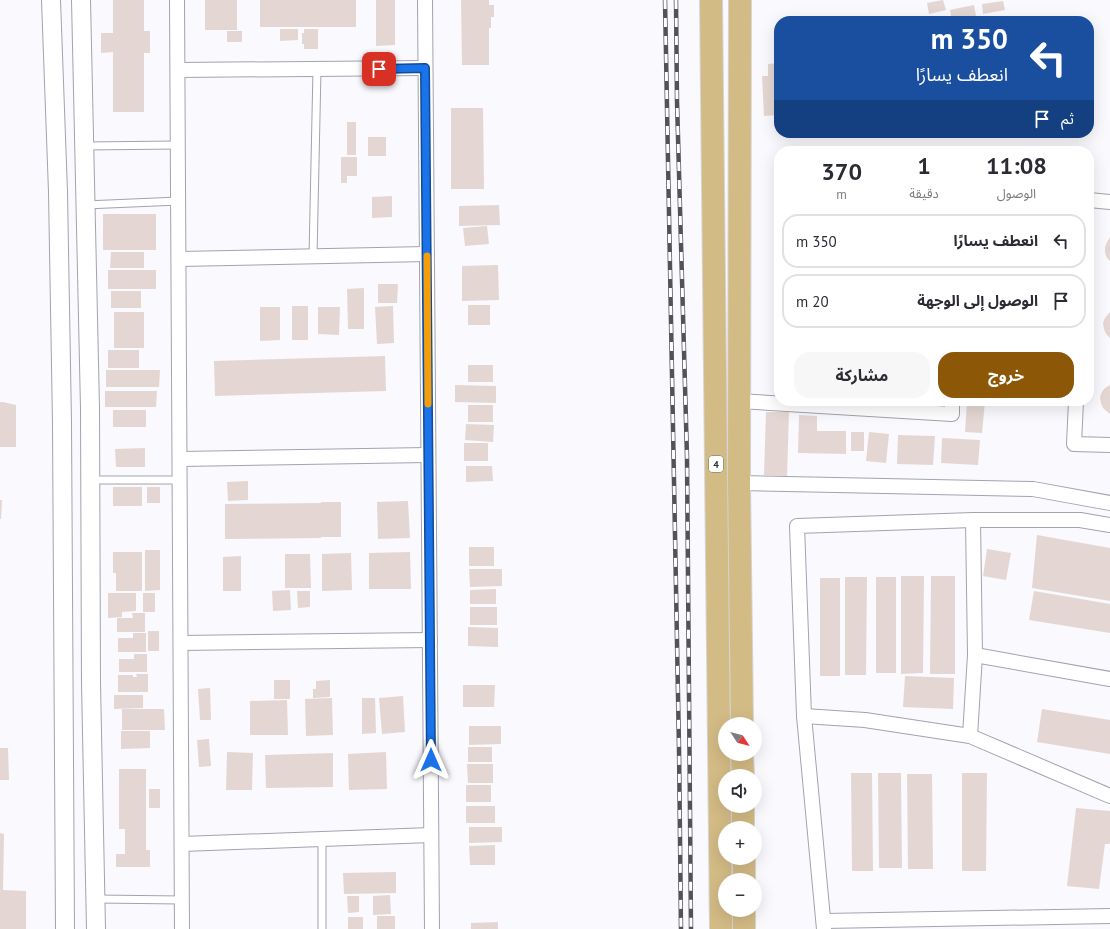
<!DOCTYPE html>
<html lang="ar">
<head>
<meta charset="utf-8">
<style>
	:root { --surface:#fff; --page:#f7f7f7; --text:#2b2b33; --muted:#7c7c81; --line:#e1e1e2; --accent:#8c5706 }
	body { margin:0; font-family:"PT Sans","Noto Sans Arabic",sans-serif; background:var(--page); color:var(--text); direction:rtl; height:100vh; display:flex; flex-direction:column; font-size:15px; white-space:nowrap }
	* { box-sizing:border-box; margin:0 }
	p { font-size:13px; color:var(--muted) }
	.icon { flex:none; width:22px; height:22px; fill:none; stroke:currentColor; stroke-width:2; stroke-linecap:round; stroke-linejoin:round }
	.map { position:relative; flex:1; overflow:hidden; direction:ltr }
	.sheet { position:absolute; left:774px; top:146px; width:320px; height:260px; display:flex; flex-direction:column; background:var(--surface); border-radius:16px; box-shadow:0 4px 16px #0002; direction:rtl }
	.sheet>* { flex:none }
	.top-card { position:absolute; left:774px; top:16px; width:320px; height:122px; border-radius:16px; box-shadow:0 4px 16px #0002; direction:rtl; background:#1a4fa0; color:#fff; overflow:hidden }
	.needle { width:26px; rotate:126deg }
	.fabs { position:absolute; left:718px; top:717px; display:grid; gap:8px }
	.fabs a { display:grid; place-items:center; width:44px; height:44px; border-radius:50%; background:var(--surface); box-shadow:0 4px 16px #0002; font-size:20px }
	.pin { position:absolute; display:grid; place-items:center; width:34px; height:34px; color:#fff; margin:-17px; border-radius:8px; box-shadow:0 2px 6px #0006 }
	.me { position:absolute; width:44px; margin:-22px; rotate:0deg; stroke-linejoin:round; filter:drop-shadow(0 0 3px #0008) }
	.turn { display:flex; align-items:center; gap:14px; height:84px; padding:0 20px; font-size:18px }
	.turn .icon { width:52px; height:52px; stroke-width:2.5 }
	.turn b { display:block; font-size:28px; line-height:34px }
	.then { display:flex; align-items:center; height:38px; padding:0 20px; background:#0003; gap:8px; font-size:15px }
	.eta { display:flex; justify-content:space-evenly; align-items:center; height:68px; text-align:center }
	.eta b { font-size:24px; font-weight:700; line-height:28px }
	.cta { display:flex; gap:8px; margin-top:auto; padding:8px 20px }
	.cta a { flex:1; height:46px; border-radius:16px; background:var(--accent); color:#fff; font-size:16px; font-weight:700; line-height:46px; text-align:center }
	.cta a+a { background:var(--page); color:var(--text) }
	ul { padding:0; list-style:none }
	li { display:flex; align-items:center; gap:12px; height:54px; margin:0 8px 6px; padding:0 12px; border:2px solid var(--line); border-radius:16px }
	li div { flex:1 }
	li b { display:block; font-size:15px }
	li em { font-style:normal }
	.map>svg:first-child { display:block }
	.building { fill:#e4d7d3 }
	.lines { fill:none; stroke-linecap:round; stroke-linejoin:round }
	.service-casing { stroke:#a2a3ae; stroke-width:9 }
	.minor-casing { stroke:#a2a3ae; stroke-width:16 }
	.tertiary-casing { stroke:#a2a3ae; stroke-width:20 }
	.primary-casing { stroke:#d5d5d6; stroke-width:24 }
	.service { stroke:#fff; stroke-width:7 }
	.minor { stroke:#fff; stroke-width:14 }
	.tertiary { stroke:#fff; stroke-width:18 }
	.primary { stroke:#d3bb85; stroke-width:22 }
	.rail-casing { stroke:#525357; stroke-width:4.5 }
	.rail { stroke:#fff; stroke-width:3; stroke-dasharray:9; stroke-linecap:butt }
	.route-casing { stroke:#114b97; stroke-width:10 }
	.route { stroke:#1a73e8; stroke-width:7 }
	.slow { stroke:#f59e0b; stroke-width:7 }
	.labels { text-anchor:middle; stroke-width:3; stroke-linejoin:round; paint-order:stroke }
	.shield { fill:#fff; stroke:#6d6d70; stroke-width:1 }
	.shield-label { font-size:10px; font-weight:bold; fill:#2e2f33 }
</style>
</head>
<body>
<div class="map">
<svg width="1110" height="929" viewBox="0 0 1110 929">
	<rect width="100%" height="100%" fill="#f9f9fe"/>
	<g class="building">
		<polygon points="113,0 144,0 144,31 150,31 150,53 144,53 144,112 113,112 113,52 101,53 101,33 113,33"/>
		<rect x="205" y="0" width="32" height="30"/>
		<rect x="260" y="0" width="96" height="27"/>
		<polygon points="376,0 395,0 395,45 376,46"/>
		<polygon points="461,0 489,0 489,5 494,5 494,17 491,17 491,28 489,28 489,65 462,65"/>
		<polygon points="943,0 946,10 929,14 927,3"/>
		<polygon points="1003,1 1005,10 983,14 982,4"/>
		<polygon points="974,5 976,16 952,21 950,10"/>
		<polygon points="280,29 298,29 298,40 280,41"/>
		<polygon points="304,29 318,29 318,49 304,49 304,44 302,44 302,33 304,33"/>
		<rect x="227" y="31" width="15" height="11"/>
		<polygon points="779,63 779,115 764,116 762,76 768,76 768,64"/>
		<polygon points="451,108 483,108 484,189 451,189"/>
		<rect x="347" y="122" width="9" height="33"/>
		<rect x="368" y="137" width="18" height="19"/>
		<polygon points="341,157 357,157 357,176 347,176 347,183 341,183"/>
		<polygon points="392,196 392,217 372,218 372,197"/>
		<polygon points="499,205 500,225 459,226 459,206"/>
		<rect x="103" y="214" width="53" height="36"/>
		<polygon points="487,226 489,244 465,246 463,228"/>
		<polygon points="1110,237 1110,261 1107,258 1105,253 1105,247 1107,242"/>
		<polygon points="111,252 144,252 144,268 110,268"/>
		<polygon points="498,265 499,300 462,301 462,266"/>
		<rect x="108" y="270" width="48" height="19"/>
		<polygon points="378,284 398,284 397,303 378,303"/>
		<polygon points="364,288 364,329 348,329 347,289"/>
		<rect x="111" y="291" width="30" height="17"/>
		<rect x="468" y="305" width="22" height="20"/>
		<rect x="292" y="306" width="16" height="34"/>
		<polygon points="393,306 394,343 377,344 375,307"/>
		<polygon points="260,307 280,307 280,340 260,341"/>
		<polygon points="318,307 340,307 339,335 318,334"/>
		<rect x="114" y="312" width="30" height="36"/>
		<polygon points="1110,312 1110,338 1106,334 1104,329 1103,323 1105,318"/>
		<rect x="108" y="350" width="31" height="18"/>
		<polygon points="385,356 386,391 215,396 214,361"/>
		<rect x="468" y="365" width="25" height="17"/>
		<polygon points="106,370 160,370 159,387 106,387"/>
		<polygon points="455,385 496,386 496,403 455,402"/>
		<polygon points="1110,385 1110,414 1103,408 1101,403 1100,397 1102,392 1105,388"/>
		<polygon points="105,391 157,391 156,407 105,407"/>
		<polygon points="967,401 985,401 982,433 965,432"/>
		<polygon points="0,402 3,402 16,405 16,447 0,447"/>
		<rect x="468" y="405" width="25" height="17"/>
		<rect x="113" y="410" width="33" height="17"/>
		<polygon points="766,412 789,412 787,476 764,475"/>
		<polygon points="799,415 817,416 817,431 846,431 846,454 798,453"/>
		<polygon points="466,424 494,425 493,442 465,440"/>
		<rect x="851" y="432" width="13" height="19"/>
		<polygon points="869,432 889,434 886,463 866,461"/>
		<polygon points="898,435 935,436 933,465 897,464"/>
		<polygon points="942,438 980,440 978,465 941,463"/>
		<rect x="464" y="443" width="24" height="18"/>
		<polygon points="145,448 145,467 116,467 115,449"/>
		<polygon points="466,466 492,466 493,481 466,482"/>
		<polygon points="248,481 248,500 228,501 227,482"/>
		<rect x="113" y="487" width="29" height="19"/>
		<rect x="147" y="487" width="13" height="16"/>
		<polygon points="0,500 2,500 1,519 0,519"/>
		<polygon points="408,501 410,538 378,539 377,502"/>
		<rect x="321" y="502" width="20" height="35"/>
		<polygon points="321,503 321,538 225,539 225,504"/>
		<polygon points="1037,535 1110,548 1110,601 1032,588"/>
		<rect x="469" y="547" width="25" height="19"/>
		<polygon points="987,549 1011,553 1006,580 983,576"/>
		<polygon points="145,550 160,550 160,590 145,591"/>
		<polygon points="113,552 142,552 142,591 116,591 116,573 113,573"/>
		<polygon points="410,552 411,589 369,589 369,553"/>
		<polygon points="351,553 352,590 322,591 322,554"/>
		<polygon points="285,554 310,554 311,588 285,588"/>
		<polygon points="241,556 241,591 223,591 223,557"/>
		<polygon points="469,569 502,569 502,586 470,587"/>
		<polygon points="901,576 924,576 923,673 901,674"/>
		<polygon points="931,576 955,576 955,674 930,674"/>
		<polygon points="845,577 867,577 866,675 845,675"/>
		<rect x="876" y="577" width="20" height="96"/>
		<rect x="820" y="578" width="20" height="98"/>
		<polygon points="496,589 496,604 470,604 470,590"/>
		<polygon points="290,590 291,610 273,611 272,591"/>
		<polygon points="297,591 310,591 310,607 298,608"/>
		<polygon points="1034,591 1110,604 1110,633 1029,620"/>
		<polygon points="108,593 136,593 136,611 122,612 122,617 108,618"/>
		<rect x="143" y="593" width="12" height="19"/>
		<rect x="470" y="607" width="27" height="18"/>
		<polygon points="132,613 145,613 145,632 117,632 117,618 133,618"/>
		<polygon points="468,627 498,628 498,647 468,646"/>
		<rect x="148" y="631" width="11" height="20"/>
		<polygon points="133,633 146,633 146,652 118,652 118,638 133,638"/>
		<polygon points="134,654 147,654 147,672 119,672 119,659 134,659"/>
		<polygon points="136,674 148,674 148,692 118,692 118,675 133,675 133,677 137,677"/>
		<polygon points="905,676 954,678 953,709 903,707"/>
		<rect x="274" y="680" width="16" height="19"/>
		<polygon points="330,680 330,697 313,698 313,689 316,689 316,681"/>
		<polygon points="463,685 495,685 494,707 463,707"/>
		<polygon points="210,688 211,720 200,720 198,689"/>
		<polygon points="114,695 143,695 143,708 114,709"/>
		<polygon points="403,696 405,732 382,734 379,698"/>
		<polygon points="332,698 333,735 306,736 305,699"/>
		<polygon points="362,698 375,698 376,733 362,734"/>
		<polygon points="287,700 288,735 250,735 250,701"/>
		<polygon points="122,709 164,709 165,730 122,730"/>
		<polygon points="1042,709 1110,720 1110,754 1037,742"/>
		<polygon points="469,726 501,726 501,744 469,745"/>
		<polygon points="121,731 150,731 150,748 121,749"/>
		<polygon points="209,739 211,766 199,767 197,740"/>
		<rect x="468" y="747" width="24" height="15"/>
		<polygon points="0,748 8,748 9,780 0,780"/>
		<polygon points="227,752 253,753 252,790 226,790"/>
		<polygon points="386,752 387,789 349,790 348,754"/>
		<polygon points="333,753 333,787 266,788 265,755"/>
		<polygon points="467,764 493,764 493,783 468,783"/>
		<polygon points="119,769 146,769 146,850 150,850 150,867 116,867 116,854 125,854 125,829 119,829"/>
		<polygon points="851,773 872,773 873,871 852,871"/>
		<polygon points="878,773 901,773 902,868 879,868"/>
		<polygon points="962,773 987,773 986,871 962,871"/>
		<polygon points="907,774 932,774 933,869 908,869"/>
		<rect x="466" y="785" width="25" height="17"/>
		<rect x="149" y="789" width="11" height="19"/>
		<rect x="466" y="806" width="29" height="17"/>
		<polygon points="1076,808 1110,811 1110,844 1105,844 1099,889 1067,886"/>
		<polygon points="469,827 502,827 502,842 469,843"/>
		<polygon points="0,833 4,834 3,890 26,891 26,929 0,929"/>
		<polygon points="495,845 495,865 470,865 469,846"/>
		<polygon points="396,872 396,893 344,894 343,873"/>
		<polygon points="390,895 391,914 373,915 373,896"/>
		<polygon points="347,896 359,896 359,912 348,913"/>
		<rect x="377" y="916" width="18" height="13"/>
		<rect x="348" y="917" width="15" height="12"/>
		<polygon points="498,922 498,929 471,929 471,923"/>
	</g>
	<g class="lines">
		<defs>
			<g id="service">
				<polyline points="84,146 178,145"/>
				<polyline points="85,205 179,201"/>
				<polyline points="313,257 317,69"/>
				<polyline points="90,480 180,480"/>
				<polyline points="322,839 322,929"/>
				<polyline points="96,899 182,900"/>
			</g>
			<g id="minor">
				<polyline points="177,0 182,929"/>
				<polyline points="425,0 432,929"/>
				<polyline points="178,70 425,68"/>
				<polyline points="1089,200 1110,202"/>
				<polyline points="179,259 427,254"/>
				<polyline points="739,401 952,414 952,401"/>
				<polyline points="1076,401 1074,444 1110,445"/>
				<polyline points="180,459 428,455"/>
				<polyline points="739,483 1033,489 1110,503"/>
				<polyline points="181,643 430,640"/>
				<polyline points="975,655 1110,679"/>
				<polyline points="804,716 865,720 970,736 1110,796"/>
				<polyline points="970,736 975,655 973,520"/>
				<polyline points="182,844 431,835"/>
				<polyline points="824,921 1110,916"/>
				<polyline points="824,929 804,716 797,526 973,520 1080,520 1110,525"/>
			</g>
			<g id="tertiary">
				<polyline points="51,0 58,192 62,423 65,929"/>
				<polyline points="81,0 90,408 91,683 96,929"/>
			</g>
			<g id="primary">
				<polyline points="711,0 721,929"/>
				<polyline points="740,0 739,483 742,724"/>
				<polyline points="742,754 743,776"/>
				<polyline points="743,806 743,828"/>
				<polyline points="744,858 744,880"/>
				<polyline points="744,910 744,929"/>
			</g>
		</defs>
		<use href="#service" class="service-casing"/>
		<use href="#minor" class="minor-casing"/>
		<use href="#tertiary" class="tertiary-casing"/>
		<use href="#primary" class="primary-casing"/>
		<use href="#service" class="service"/>
		<use href="#minor" class="minor"/>
		<use href="#tertiary" class="tertiary"/>
		<use href="#primary" class="primary"/>
		<defs>
			<g id="rail">
				<polyline points="665,0 679,748 681,929"/>
				<polyline points="676,0 677,101 687,457 691,929"/>
			</g>
		</defs>
		<use href="#rail" class="rail-casing"/>
		<use href="#rail" class="rail"/>
	</g>
	<g class="lines">
		<defs>
			<polyline id="route" points="379,69 425,68 431,760"/>
		</defs>
		<use href="#route" class="route-casing"/>
		<use href="#route" class="route"/>
		<polyline class="slow" points="427,256 428,404"/>
	</g>
	<g class="labels">
		<rect class="shield" x="709" y="456" width="14" height="16" rx="3"/>
		<g class="shield-label">
			<text x="716" y="468">4</text>
		</g>
	</g>
</svg>
<div class="fabs">
<a><svg class="needle" viewBox="-14 -14 28 28"><path d="M0-13l5 13h-10z" fill="#e53935"/><path d="M0 13l5-13h-10z" fill="#7c7c81"/></svg></a>
<a><svg class="icon" aria-label="sound" viewBox="0 0 24 24"><path d="M4 9h4l5-4v14l-5-4H4zM17 9q2 3 0 6"/></svg></a>
<a>+</a>
<a>−</a>
</div>
<div class="pin" style="left:379px;top:69px;background:#d93025"><svg class="icon" aria-label="arrive" viewBox="0 0 24 24"><path d="M6 21V4h12l-3 4 3 4H6"/></svg></div>
<svg class="me" style="left:431px;top:760px" viewBox="-20 -20 40 40"><path d="M0-17L14 15 0 8-14 15z" fill="#1a73e8" stroke="#fff" stroke-width="4"/></svg>
<div class="top-card">
<div class="turn"><svg class="icon" aria-label="left" viewBox="0 0 24 24"><path d="M17 20v-9H6M10 6l-5 5 5 5"/></svg><div><b>350 m</b>انعطف يسارًا</div></div>
<div class="then">ثم<svg class="icon" aria-label="arrive" viewBox="0 0 24 24"><path d="M6 21V4h12l-3 4 3 4H6"/></svg></div>
</div>
<section class="sheet">
<div class="eta">
<div><b>11:08</b><p>الوصول</p></div>
<div><b>1</b><p>دقيقة</p></div>
<div><b>370</b><p>m</p></div>
</div>
<ul>
<li><svg class="icon" aria-label="left" viewBox="0 0 24 24"><path d="M17 20v-9H6M10 6l-5 5 5 5"/></svg><div><b>انعطف يسارًا</b></div><em>350 m</em></li>
<li><svg class="icon" aria-label="arrive" viewBox="0 0 24 24"><path d="M6 21V4h12l-3 4 3 4H6"/></svg><div><b>الوصول إلى الوجهة</b></div><em>20 m</em></li>
</ul>
<div class="cta"><a>خروج</a><a>مشاركة</a></div>
</section>
</div>
</body>
</html>
